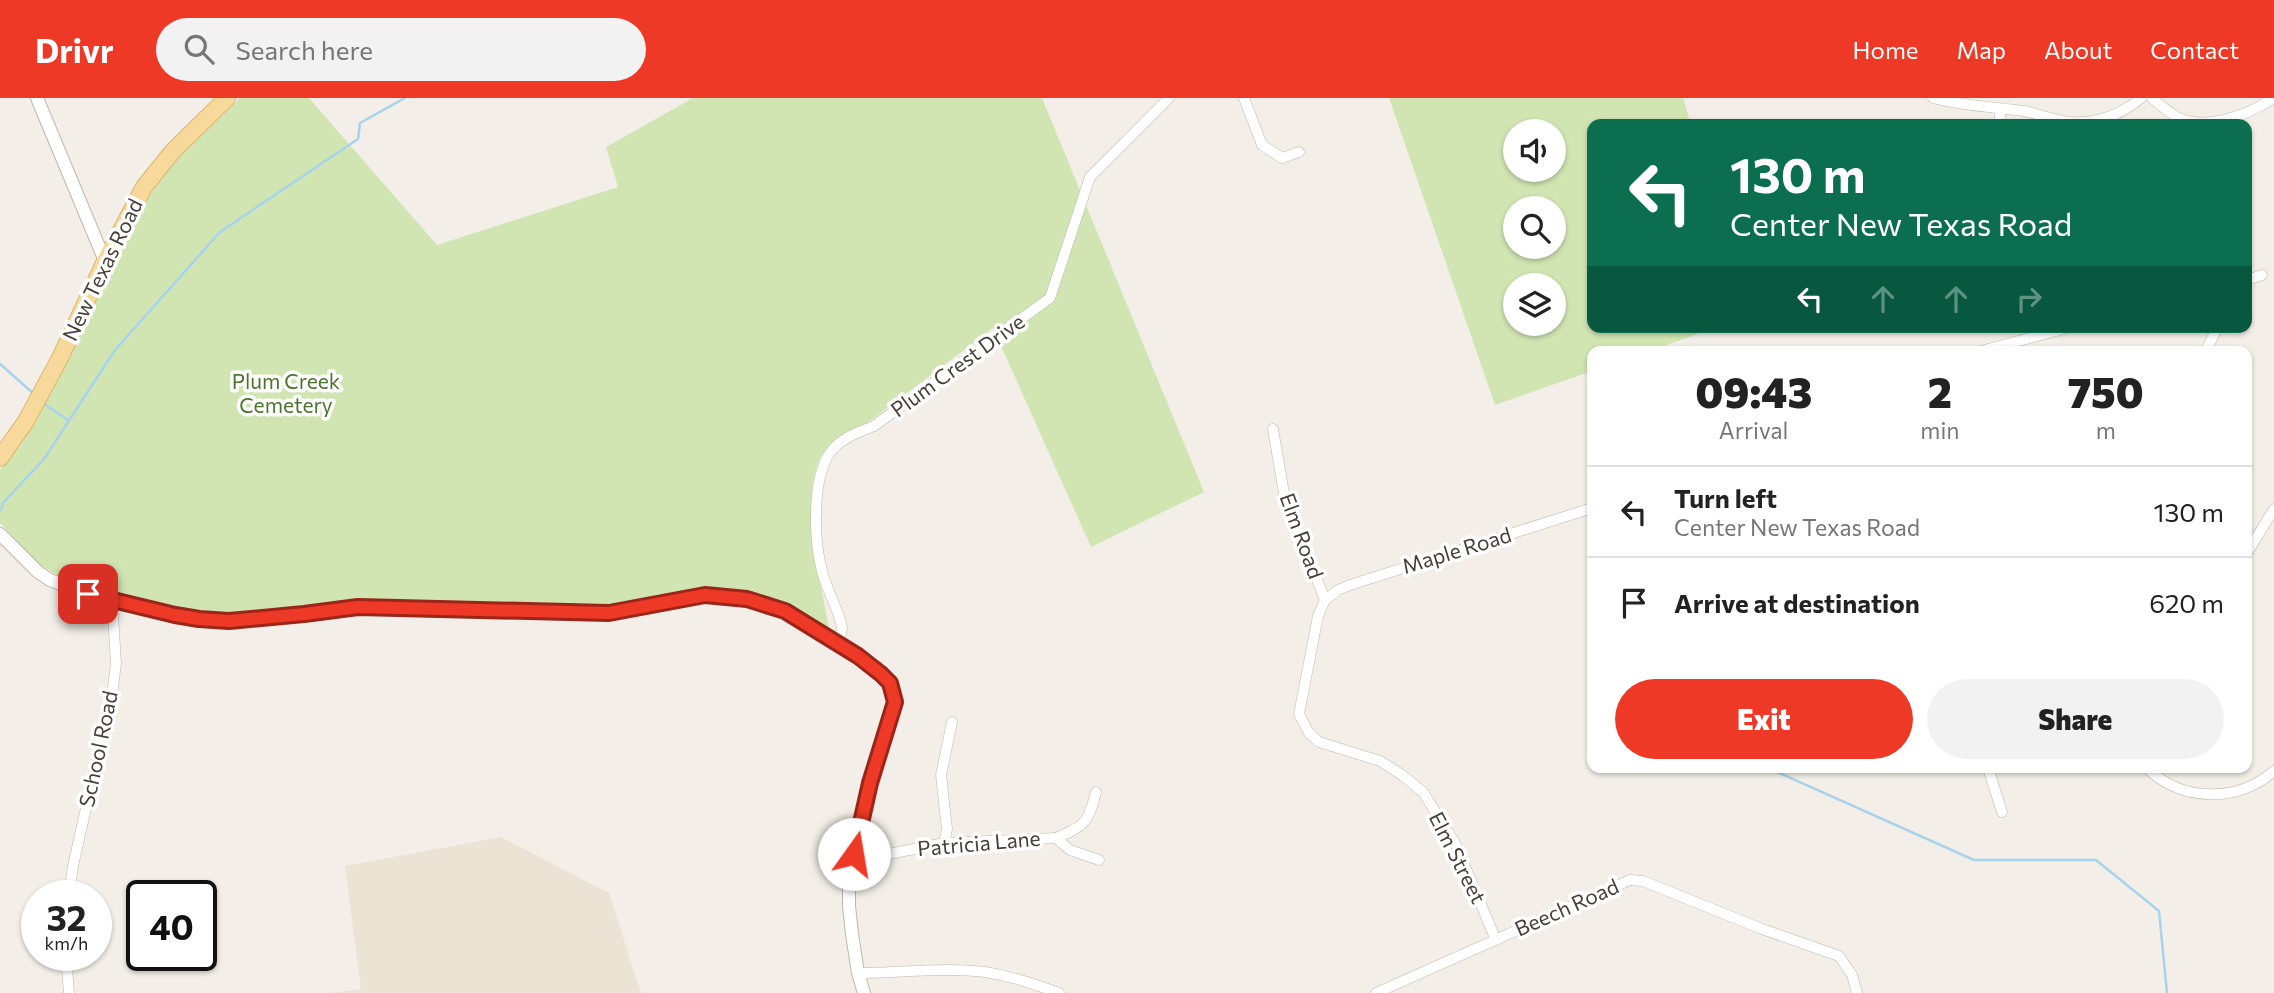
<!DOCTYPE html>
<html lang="en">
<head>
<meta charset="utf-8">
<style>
	:root { --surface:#fff; --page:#f2f2f2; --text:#222; --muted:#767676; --line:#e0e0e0; --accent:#ed3925 }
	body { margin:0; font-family:Commissioner,sans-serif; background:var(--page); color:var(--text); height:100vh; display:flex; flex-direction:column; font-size:26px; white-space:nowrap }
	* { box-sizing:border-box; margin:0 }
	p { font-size:23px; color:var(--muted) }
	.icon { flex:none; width:38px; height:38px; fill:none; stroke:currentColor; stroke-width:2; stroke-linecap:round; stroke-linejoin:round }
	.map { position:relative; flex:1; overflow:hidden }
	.side { position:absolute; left:1587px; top:248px; width:665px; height:427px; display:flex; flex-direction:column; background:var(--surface); border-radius:14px; box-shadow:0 2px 5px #0004 }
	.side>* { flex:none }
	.banner { position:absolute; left:1587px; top:21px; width:665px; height:214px; border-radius:14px; box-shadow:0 2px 5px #0004; background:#0b6e4f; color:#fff; overflow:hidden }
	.buttons { position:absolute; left:1503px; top:21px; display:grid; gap:14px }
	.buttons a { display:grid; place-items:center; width:63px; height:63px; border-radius:50%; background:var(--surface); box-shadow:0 2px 5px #0004; font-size:35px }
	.speed { position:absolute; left:21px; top:782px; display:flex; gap:14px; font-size:35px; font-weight:700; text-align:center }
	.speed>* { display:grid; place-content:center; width:91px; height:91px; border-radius:50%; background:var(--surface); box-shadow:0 2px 5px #0004; line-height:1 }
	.speed small { font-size:18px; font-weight:400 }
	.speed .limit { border:4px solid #111; border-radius:10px; background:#fff; color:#111 }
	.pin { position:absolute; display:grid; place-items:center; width:60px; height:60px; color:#fff; margin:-30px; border-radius:14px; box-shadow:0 4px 10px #0006 }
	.me { position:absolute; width:77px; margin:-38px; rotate:13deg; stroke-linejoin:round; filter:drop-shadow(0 0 5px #0008) }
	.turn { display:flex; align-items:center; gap:24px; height:147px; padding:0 28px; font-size:32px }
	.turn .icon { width:91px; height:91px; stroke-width:2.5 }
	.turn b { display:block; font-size:49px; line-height:60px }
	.lanes { display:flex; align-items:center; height:66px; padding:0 28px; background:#0003; justify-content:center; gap:35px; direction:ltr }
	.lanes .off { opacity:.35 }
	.eta { display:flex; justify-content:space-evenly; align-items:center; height:119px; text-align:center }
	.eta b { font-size:42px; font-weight:800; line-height:49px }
	.cta { display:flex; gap:14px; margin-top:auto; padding:14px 28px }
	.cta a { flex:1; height:80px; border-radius:42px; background:var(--accent); color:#fff; font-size:28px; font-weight:800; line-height:80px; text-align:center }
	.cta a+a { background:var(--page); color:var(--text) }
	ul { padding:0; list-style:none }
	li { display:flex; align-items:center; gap:21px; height:91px; padding:0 28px; border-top:2px solid var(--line) }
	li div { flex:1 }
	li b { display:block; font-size:26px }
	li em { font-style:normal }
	header { display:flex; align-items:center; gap:42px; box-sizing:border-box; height:98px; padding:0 35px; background:var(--accent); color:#fff }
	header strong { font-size:33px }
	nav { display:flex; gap:38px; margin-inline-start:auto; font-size:24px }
	.search { width:490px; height:63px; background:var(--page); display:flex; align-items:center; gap:18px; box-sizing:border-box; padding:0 24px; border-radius:38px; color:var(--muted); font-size:26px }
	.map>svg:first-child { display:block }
	.education { fill:#ebe3d3 }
	.green { fill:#d1e5b3; fill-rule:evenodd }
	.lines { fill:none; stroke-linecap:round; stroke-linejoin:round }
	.stream { stroke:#a8d3ec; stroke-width:2.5 }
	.minor-casing { stroke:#beb6ab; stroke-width:11 }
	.tertiary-casing { stroke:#beb6ab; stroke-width:14 }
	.primary-casing { stroke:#ddb56c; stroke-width:18 }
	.minor { stroke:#fff; stroke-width:10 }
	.tertiary { stroke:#fff; stroke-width:12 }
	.primary { stroke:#f8d99c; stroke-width:16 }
	.route-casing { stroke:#9a2518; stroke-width:18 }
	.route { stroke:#ed3925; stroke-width:12 }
	.labels { text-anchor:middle; stroke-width:7; stroke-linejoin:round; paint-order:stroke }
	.street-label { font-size:21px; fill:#463f37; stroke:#fff }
	.park-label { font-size:21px; fill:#4c742e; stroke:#fff }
</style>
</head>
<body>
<header>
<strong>Drivr</strong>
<div class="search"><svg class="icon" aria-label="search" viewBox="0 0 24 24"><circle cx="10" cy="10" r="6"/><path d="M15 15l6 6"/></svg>Search here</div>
<nav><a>Home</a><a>Map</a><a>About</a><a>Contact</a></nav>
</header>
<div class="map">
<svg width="2274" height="895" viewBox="0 0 2274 895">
	<rect width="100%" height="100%" fill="#f3efe8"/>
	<polygon class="education" points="501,739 609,795 641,895 332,895 361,891 345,768"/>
	<g class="green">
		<path d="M240,0H309L437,147L618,89L606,49L693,0H1042L1204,394L1091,449L993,230L862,329C849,335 834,342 825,353C796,387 822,492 830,534L795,510L760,496L719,491L674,495L608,508L379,504L232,516L199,515L162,509L97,494L66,482L37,465L0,425V372L22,345L49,296L142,109L169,68Z"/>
		<path d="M1389,0H1683L1691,26H1592V229H1717L1647,254H1592V273L1495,307ZM1516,33H1554V72H1516ZM1516,110H1554V149H1516ZM1516,187H1554V226H1516Z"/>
	</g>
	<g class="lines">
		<g class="stream">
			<polyline points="0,266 34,296"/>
			<polyline points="43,305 68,322"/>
			<polyline points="1,412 3,405 44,361 115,252 220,134 358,41 360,25 405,0"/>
			<polyline points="1768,670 1974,762 2096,762 2159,813 2167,895"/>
		</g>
		<defs>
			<g id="minor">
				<polyline points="1244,0 1262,47 1282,60 1299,54"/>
				<path d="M1933,0C1963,8 1993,9 2024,13C2040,16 2055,23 2071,24C2097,26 2122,16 2141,0"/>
				<path d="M2152,0C2160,7 2169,15 2179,20C2207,32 2249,17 2273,0"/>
				<polyline points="1999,26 2001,11"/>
				<polyline points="2247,182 2262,177"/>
				<polyline points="1977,254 2071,229"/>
				<polyline points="2205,254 2218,229"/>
				<polyline points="1273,331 1285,401 1325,502"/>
				<polyline points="2247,455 2274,411"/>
				<path d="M837,545C839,541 842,534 842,530C841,517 825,488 822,473C814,442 810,371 836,348C846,338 862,333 874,328L1050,200L1090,79L1169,0"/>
				<polyline points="1988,670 2002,714"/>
				<path d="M2147,670C2182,704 2237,705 2274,673"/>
				<path d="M1056,740C1085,728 1088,725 1096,694"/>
				<polyline points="944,745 947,731 941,677 952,624"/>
				<polyline points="854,756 884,757 944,745 1056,740 1070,752 1099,762"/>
				<polyline points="69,798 73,768 113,590 116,565 112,502"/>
				<polyline points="1496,842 1455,745 1423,694 1402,677 1380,663 1319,644 1309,635 1299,616 1318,518 1325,502 1338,492 1350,487 1592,410"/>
				<polyline points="66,858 69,895"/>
				<path d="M858,875C900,875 943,869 985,874C1011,878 1034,886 1059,895"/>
				<polyline points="1376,895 1630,782 1643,783 1762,831 1839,858 1852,877 1857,895"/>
			</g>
			<g id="tertiary">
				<polyline points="37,0 105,163"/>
				<polyline points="0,436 38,474 50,482 88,496 199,521 229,523 304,516 358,509 609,515 705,497 748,501 785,513 857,558 881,576 890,585 895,604 870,685 849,781 849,808 852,836 858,875 864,895"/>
			</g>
			<polyline id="primary" points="0,360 26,323 60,260 105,163 144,89 173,53 227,0"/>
		</defs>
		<use href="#minor" class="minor-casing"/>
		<use href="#tertiary" class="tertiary-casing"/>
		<use href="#primary" class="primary-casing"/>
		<use href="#minor" class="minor"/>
		<use href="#tertiary" class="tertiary"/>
		<use href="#primary" class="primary"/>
	</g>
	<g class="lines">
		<defs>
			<polyline id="route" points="88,496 175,517 199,521 229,523 304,516 358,509 609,515 705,497 747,501 785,513 858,558 881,576 890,585 895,604 870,685 854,756"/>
		</defs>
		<use href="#route" class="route-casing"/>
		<use href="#route" class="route"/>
	</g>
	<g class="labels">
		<g class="street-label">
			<text transform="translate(103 172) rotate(-64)" y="7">New Texas Road</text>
			<text transform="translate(958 268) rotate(-36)" y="7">Plum Crest Drive</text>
			<text transform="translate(1301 438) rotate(70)" y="7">Elm Road</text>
			<text transform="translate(1457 453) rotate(-17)" y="7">Maple Road</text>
			<text transform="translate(99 651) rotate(-78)" y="7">School Road</text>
			<text transform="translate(979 746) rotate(-5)" y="7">Patricia Lane</text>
			<text transform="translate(1457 760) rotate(63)" y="7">Elm Street</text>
			<text transform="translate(1567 810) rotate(-24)" y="7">Beech Road</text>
		</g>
		<g class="park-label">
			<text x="286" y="291">Plum Creek<tspan x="286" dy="24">Cemetery</tspan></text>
		</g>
	</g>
</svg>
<div class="buttons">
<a><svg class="icon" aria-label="sound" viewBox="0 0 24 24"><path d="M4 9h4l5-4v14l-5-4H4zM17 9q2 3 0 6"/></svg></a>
<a><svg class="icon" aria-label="search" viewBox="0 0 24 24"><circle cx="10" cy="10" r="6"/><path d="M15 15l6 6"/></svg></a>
<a><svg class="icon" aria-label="layers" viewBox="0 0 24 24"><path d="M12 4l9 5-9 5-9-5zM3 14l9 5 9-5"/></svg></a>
</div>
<div class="speed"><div>32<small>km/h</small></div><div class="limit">40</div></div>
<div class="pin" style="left:88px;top:496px;background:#d93025"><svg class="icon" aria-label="arrive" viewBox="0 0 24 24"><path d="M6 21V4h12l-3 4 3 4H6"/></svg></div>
<svg class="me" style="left:854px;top:756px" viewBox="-20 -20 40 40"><circle r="19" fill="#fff"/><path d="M0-13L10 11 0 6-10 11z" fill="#ed3925"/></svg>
<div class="banner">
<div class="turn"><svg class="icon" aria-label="left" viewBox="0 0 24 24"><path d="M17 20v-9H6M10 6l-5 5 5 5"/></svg><div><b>130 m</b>Center New Texas Road</div></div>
<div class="lanes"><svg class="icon" aria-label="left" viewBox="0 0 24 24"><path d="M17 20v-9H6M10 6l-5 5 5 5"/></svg><svg class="icon off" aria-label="ahead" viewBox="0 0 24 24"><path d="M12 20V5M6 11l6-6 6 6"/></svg><svg class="icon off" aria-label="ahead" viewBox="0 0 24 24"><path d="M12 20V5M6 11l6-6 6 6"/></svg><svg class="icon off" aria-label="right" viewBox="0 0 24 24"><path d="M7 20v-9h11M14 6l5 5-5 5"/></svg></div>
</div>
<section class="side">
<div class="eta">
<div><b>09:43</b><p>Arrival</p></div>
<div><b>2</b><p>min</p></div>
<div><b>750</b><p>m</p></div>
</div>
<ul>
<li><svg class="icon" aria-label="left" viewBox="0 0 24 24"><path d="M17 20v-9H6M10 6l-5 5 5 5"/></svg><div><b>Turn left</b><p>Center New Texas Road</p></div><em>130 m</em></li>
<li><svg class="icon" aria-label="arrive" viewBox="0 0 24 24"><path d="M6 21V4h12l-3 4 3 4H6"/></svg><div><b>Arrive at destination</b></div><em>620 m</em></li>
</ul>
<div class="cta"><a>Exit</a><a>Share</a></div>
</section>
</div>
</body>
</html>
